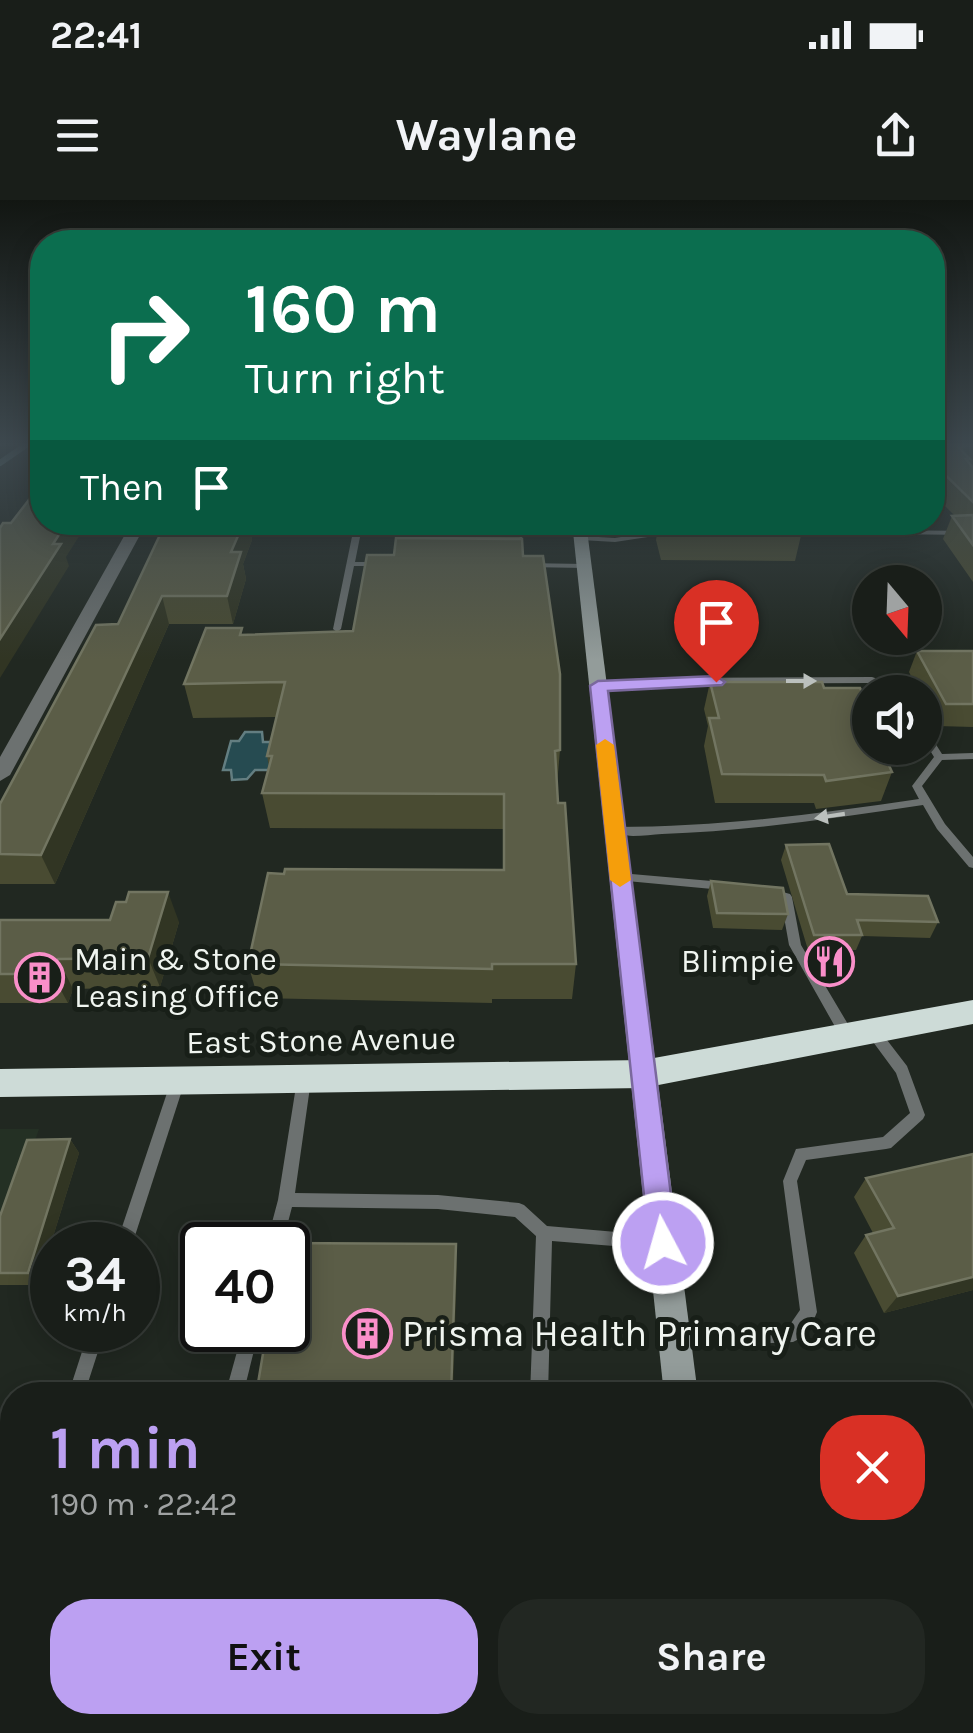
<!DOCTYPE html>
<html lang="en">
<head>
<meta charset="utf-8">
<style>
	:root { --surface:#191e19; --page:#222722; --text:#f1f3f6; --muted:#9fa2a2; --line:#373c38; --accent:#bca0f2 }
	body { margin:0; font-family:Karla,sans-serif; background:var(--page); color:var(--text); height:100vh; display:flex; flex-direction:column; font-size:38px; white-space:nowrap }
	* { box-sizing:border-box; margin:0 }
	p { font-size:32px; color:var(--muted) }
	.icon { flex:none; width:55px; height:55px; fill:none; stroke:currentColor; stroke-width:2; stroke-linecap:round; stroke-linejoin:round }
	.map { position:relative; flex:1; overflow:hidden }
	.sheet { position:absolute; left:0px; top:1182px; width:975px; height:352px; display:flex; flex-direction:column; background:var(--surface); border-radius:40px 40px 0 0; box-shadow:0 5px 25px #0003,0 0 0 2px var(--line) }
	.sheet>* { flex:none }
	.guide { position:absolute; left:30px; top:30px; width:915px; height:305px; border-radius:40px; box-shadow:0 5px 25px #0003,0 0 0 2px var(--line); background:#0b6e4f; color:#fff; overflow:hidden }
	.needle { width:65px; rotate:161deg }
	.controls { position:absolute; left:852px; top:365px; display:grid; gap:20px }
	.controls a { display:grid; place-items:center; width:90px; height:90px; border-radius:50%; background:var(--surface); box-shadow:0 5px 25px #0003,0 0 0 2px var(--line); font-size:50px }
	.speed { position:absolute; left:30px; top:1022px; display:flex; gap:20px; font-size:50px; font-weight:700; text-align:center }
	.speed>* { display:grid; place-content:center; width:130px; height:130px; border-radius:50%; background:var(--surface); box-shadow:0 5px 25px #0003,0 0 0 2px var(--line); line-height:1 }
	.speed small { font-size:25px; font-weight:400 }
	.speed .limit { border:5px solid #111; border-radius:15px; background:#fff; color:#111 }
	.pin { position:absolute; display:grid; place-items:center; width:85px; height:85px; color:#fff; margin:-102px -42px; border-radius:50% 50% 50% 0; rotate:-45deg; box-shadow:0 0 10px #0007 }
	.pin .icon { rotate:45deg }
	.me { position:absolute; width:110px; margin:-55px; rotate:354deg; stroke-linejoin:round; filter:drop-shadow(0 0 8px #0008) }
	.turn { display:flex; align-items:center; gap:35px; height:210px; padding:0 50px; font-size:45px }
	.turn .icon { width:130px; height:130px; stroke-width:2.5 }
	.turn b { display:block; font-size:70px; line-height:85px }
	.then { display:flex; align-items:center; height:95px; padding:0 50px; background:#0003; gap:20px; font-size:38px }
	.round { display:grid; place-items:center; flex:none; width:105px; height:105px; border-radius:40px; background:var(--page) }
	.head { display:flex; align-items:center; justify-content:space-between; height:170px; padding:0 50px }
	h1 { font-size:60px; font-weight:700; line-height:75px; color:var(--accent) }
	.button { display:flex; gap:20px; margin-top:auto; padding:20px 50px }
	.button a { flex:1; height:115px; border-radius:40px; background:var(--accent); color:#111; font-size:40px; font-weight:700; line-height:115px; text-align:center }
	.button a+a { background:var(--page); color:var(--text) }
	.status { display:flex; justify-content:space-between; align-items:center; height:70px; padding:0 50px; background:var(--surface); direction:ltr }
	.status svg { height:28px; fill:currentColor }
	header { display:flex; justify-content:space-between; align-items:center; height:130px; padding:0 50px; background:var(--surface); font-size:45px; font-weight:700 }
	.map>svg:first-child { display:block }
	.built { fill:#243024 }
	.water { fill:#264b51; stroke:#637e81; stroke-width:2.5 }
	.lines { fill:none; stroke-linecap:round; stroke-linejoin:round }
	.stream { stroke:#637e81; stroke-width:6 }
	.lane { fill:#6c7170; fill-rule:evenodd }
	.street { fill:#6c7170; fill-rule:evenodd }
	.secondary { fill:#939c9a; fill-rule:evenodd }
	.highway { fill:#cddbd7; fill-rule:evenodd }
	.wall { fill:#494b32 }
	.shaded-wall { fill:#313523 }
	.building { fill:#5b5d47; stroke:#727561; stroke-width:2.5 }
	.oneway { fill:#bbc0bd }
	.route { fill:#bca0f2; stroke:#7a689d; stroke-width:2.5 }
	.slow { fill:#f59e0b }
	.labels { text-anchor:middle; stroke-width:10; stroke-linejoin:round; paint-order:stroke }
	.poi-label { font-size:32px; fill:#f0f5f0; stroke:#181f18; text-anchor:start }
	.street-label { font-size:32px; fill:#f0f5f0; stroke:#181f18 }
	.near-poi-label { font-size:38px; fill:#f0f5f0; stroke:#181f18; text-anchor:start }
</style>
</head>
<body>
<div class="status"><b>22:41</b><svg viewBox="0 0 49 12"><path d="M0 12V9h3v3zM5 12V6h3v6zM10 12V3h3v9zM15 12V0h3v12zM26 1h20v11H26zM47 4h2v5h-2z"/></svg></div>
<header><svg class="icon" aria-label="menu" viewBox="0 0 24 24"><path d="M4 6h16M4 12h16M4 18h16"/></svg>Waylane<svg class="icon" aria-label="share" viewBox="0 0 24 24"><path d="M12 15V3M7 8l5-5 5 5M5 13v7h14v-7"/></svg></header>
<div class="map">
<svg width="973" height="1533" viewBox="0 0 973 1533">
	<rect width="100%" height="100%" fill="#212821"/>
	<polygon class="built" points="0,929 39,929 0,1044"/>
	<polygon class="water" points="245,532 262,532 263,542 281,542 274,570 255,570 247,579 232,580 231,570 223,570 231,541 239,541"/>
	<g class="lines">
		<polyline class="stream" points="0,263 26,245"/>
		<g class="lane">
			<polygon points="355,322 363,322 355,362 382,362 386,364 382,366 354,366 341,429 337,432 333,429"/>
			<polygon points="576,322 637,322 634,324 579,325"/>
			<polygon points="671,329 674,329 674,333 615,342 581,340 577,338 581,336 615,338"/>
			<polygon points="783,329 973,331 973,335 786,333 783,333"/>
			<polygon points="524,363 585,364 589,366 585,368 527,367 524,367"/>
			<polygon points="872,477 875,478 887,492 878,492 869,483 642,484 599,489 594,486 599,483 642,478"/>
			<path d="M925,531L928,532L942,554L973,553V559L942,560L922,586L945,624L973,657V668L969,667L937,629L923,605C836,618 750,631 662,634C646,635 622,639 610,631L615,627C718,627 818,614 919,599L912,586L934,557L925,542Z"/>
			<polygon points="620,673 723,682 729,686 723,690 616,680 614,677 616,674"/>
			<polygon points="768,688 790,694 792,697 801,745 852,831 854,835 852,839 842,839 789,745 781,700 764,695 762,692"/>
			<path d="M872,826L877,827L907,866L925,915L923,919L891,948L886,949L806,960L797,981L817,1112C813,1123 804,1138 793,1142L675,1148L669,1146L667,1140L669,1134L675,1132L789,1126L800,1110L783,981L796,949L883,937L910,913L896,873L865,831L867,827Z"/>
			<polygon points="304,874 309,876 311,880 295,993 438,995 519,1003 524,1005 547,1026 663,1036 669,1038 671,1043 669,1048 663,1050 552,1041 548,1195 530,1195 536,1036 515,1017 438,1009 292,1007 282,1045 266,1045 278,1000 297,880 299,876"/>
			<polygon points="178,875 183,877 185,881 132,1045 116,1045 171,881 173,877"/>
			<polygon points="89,1130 105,1130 84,1195 68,1195"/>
			<polygon points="243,1130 259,1130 243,1195 225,1195"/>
			<polygon points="963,1206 969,1209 972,1215 969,1221 962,1225"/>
		</g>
		<polygon class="street" points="132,322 147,322 10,575 0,581 0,557"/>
		<g class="secondary">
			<polygon points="572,322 586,322 698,1195 664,1195"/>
			<polygon points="702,1522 744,1522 746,1533 704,1533"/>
		</g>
		<polygon class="highway" points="973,800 973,824 643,888 0,897 0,869 643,860"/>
	</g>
	<g class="wall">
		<polygon points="932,245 973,245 973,382 943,339 952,316 955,316 932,293"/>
		<polygon points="166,322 249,322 252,340 243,364 246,379 233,424 169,424 55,684 0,684 0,604 118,424"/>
		<polygon points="652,322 793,322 803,327 795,361 661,360 656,340 658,328 654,328"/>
		<polygon points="399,338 523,356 560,550 557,585 576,764 572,799 492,799 492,803 258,798 248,764 503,670 503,629 270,628 262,593 269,567 267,556 276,517 193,518 184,484 244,435 353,431 394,355"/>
		<polygon points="917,451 973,451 973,527 937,526 925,504 925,492 919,492 909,472"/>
		<polygon points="710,482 824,488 863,494 870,548 906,548 903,555 884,555 892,572 881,601 816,609 814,603 715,603 704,546 708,526 704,509"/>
		<polygon points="786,645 847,694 938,722 930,738 862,736 856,750 808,750 781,660"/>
		<polygon points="711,681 788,714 782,730 713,728 707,696"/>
		<polygon points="0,720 179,722 160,787 73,789 68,803 0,803"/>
		<polygon points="70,939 79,953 38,1085 0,1085 0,1016"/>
		<polygon points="866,978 973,1090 884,1113 854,1053 866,1035 873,1033 854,997"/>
		<polygon points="886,1522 962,1522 973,1533 889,1533"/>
	</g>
	<g class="shaded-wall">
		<polygon points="67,322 88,322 66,357 69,366 0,478 0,439 53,344"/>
		<polygon points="244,322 249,322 252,340 243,364 246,379 233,424 227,396 231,352"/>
		<polygon points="162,396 169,424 55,684 41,655"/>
		<polygon points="168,692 179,722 160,787 148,758"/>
		<polygon points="58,759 73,789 68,803 52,774"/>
		<polygon points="70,939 79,953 38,1085 28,1073"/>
		<polygon points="456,1044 457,1067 453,1195 451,1195"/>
		<polygon points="973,1077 973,1090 884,1113 898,1096"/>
	</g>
	<g class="building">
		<polygon points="932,245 973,245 958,247 970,259 966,259 973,268 973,302 932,262"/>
		<polygon points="42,283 42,322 67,322 53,344 61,344 0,439 0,328 3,323 11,323"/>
		<polygon points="973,315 973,345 952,316"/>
		<polygon points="166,322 244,322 231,352 241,352 227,396 162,396 41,655 0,654 0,604 96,425 118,424"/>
		<polygon points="400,322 520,322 521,339 399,338"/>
		<polygon points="665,322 793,322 803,327 666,326"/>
		<polygon points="396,338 522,339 523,356 543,356 560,474 560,550 555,551 558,603 565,603 576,764 492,764 492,769 248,764 268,673 284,674 285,669 504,670 504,594 262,593 272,556 267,556 285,482 184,484 206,428 242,428 240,435 353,431 367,355 394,355"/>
		<polygon points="917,451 973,451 973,504 946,504"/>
		<polygon points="710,482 822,482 824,488 860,488 863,494 870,494 870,548 881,548 892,572 826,581 824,575 722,574 709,518 719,518"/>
		<polygon points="829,644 847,694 928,696 938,722 857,720 862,735 814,735 786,645"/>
		<polygon points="711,681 783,688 788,714 717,713"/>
		<polygon points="129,692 168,692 148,758 58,759 52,774 0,774 0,720 110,720 116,702 126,702"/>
		<polygon points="70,939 28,1073 0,1073 0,1016 27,940"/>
		<polygon points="973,954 973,1077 898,1096 866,1035 894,1028 866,978"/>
		<polygon points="281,1043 456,1044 451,1195 256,1195 267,1130 288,1130 288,1045 280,1045"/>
		<polygon points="973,1257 973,1392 962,1395 962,1260"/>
		<polygon points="973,1441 973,1533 902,1533 898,1522 962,1522 962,1443"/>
	</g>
	<defs><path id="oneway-solid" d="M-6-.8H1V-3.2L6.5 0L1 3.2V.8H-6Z" transform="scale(2.5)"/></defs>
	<g class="oneway">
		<use href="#oneway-solid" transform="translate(801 481)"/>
		<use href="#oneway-solid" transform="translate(830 616) rotate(171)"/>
	</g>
	<linearGradient id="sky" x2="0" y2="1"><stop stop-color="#121612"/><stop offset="0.53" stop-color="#3d484e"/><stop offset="1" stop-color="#3d484e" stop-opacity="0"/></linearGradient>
	<rect width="973" height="460" fill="url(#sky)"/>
	<polygon class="route" points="716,476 725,482 722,485 608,491 677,1043 673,1052 663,1056 653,1052 649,1043 590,486 598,481"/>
	<polygon class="slow" points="605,539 614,545 631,680 620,687 610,680 596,545"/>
	<defs>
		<symbol id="restaurant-ring" viewBox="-11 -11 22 22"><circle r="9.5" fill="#181f18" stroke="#f98fc9" stroke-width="1.5"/><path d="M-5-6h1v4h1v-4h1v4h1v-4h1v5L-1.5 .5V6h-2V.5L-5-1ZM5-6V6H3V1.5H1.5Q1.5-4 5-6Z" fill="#f98fc9"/></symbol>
		<symbol id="building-ring" viewBox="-11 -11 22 22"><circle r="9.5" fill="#181f18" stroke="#f98fc9" stroke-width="1.5"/><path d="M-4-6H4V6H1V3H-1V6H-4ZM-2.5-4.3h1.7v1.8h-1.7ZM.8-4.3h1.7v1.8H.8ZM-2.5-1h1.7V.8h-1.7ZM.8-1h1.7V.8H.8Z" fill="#f98fc9"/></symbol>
	</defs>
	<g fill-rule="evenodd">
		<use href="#restaurant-ring" x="802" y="734" width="55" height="55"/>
		<use href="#building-ring" x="12" y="750" width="55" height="55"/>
		<use href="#building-ring" x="340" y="1106" width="55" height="55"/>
	</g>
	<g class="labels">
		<g class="poi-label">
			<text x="74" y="770">Main &amp; Stone<tspan x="74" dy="37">Leasing Office</tspan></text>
			<text x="794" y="772" text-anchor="end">Blimpie</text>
		</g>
		<g class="street-label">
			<text transform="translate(321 840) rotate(-1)" y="11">East Stone Avenue</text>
		</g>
		<g class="near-poi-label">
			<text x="402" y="1146">Prisma Health Primary Care</text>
		</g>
	</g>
</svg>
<div class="controls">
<a><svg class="needle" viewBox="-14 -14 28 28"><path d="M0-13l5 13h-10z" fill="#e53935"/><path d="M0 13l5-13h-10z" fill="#9fa2a2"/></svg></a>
<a><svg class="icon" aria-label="sound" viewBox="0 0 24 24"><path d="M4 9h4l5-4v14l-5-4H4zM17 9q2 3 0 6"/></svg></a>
</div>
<div class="speed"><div>34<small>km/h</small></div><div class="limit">40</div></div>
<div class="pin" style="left:716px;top:482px;background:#d93025"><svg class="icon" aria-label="arrive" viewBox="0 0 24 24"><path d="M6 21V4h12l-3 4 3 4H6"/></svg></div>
<svg class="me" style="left:663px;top:1043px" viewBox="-20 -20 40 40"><circle r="17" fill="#bca0f2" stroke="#fff" stroke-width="3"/><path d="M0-11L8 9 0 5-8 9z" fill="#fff"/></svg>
<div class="guide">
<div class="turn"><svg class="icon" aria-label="right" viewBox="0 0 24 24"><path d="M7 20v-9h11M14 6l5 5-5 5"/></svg><div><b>160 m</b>Turn right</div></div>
<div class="then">Then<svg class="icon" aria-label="arrive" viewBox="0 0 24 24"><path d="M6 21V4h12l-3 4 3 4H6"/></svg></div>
</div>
<section class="sheet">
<div class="head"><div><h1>1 min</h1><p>190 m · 22:42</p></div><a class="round" style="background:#d93025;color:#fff"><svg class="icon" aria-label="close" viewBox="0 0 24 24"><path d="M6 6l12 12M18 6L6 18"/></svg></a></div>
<div class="button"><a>Exit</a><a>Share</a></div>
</section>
</div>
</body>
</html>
